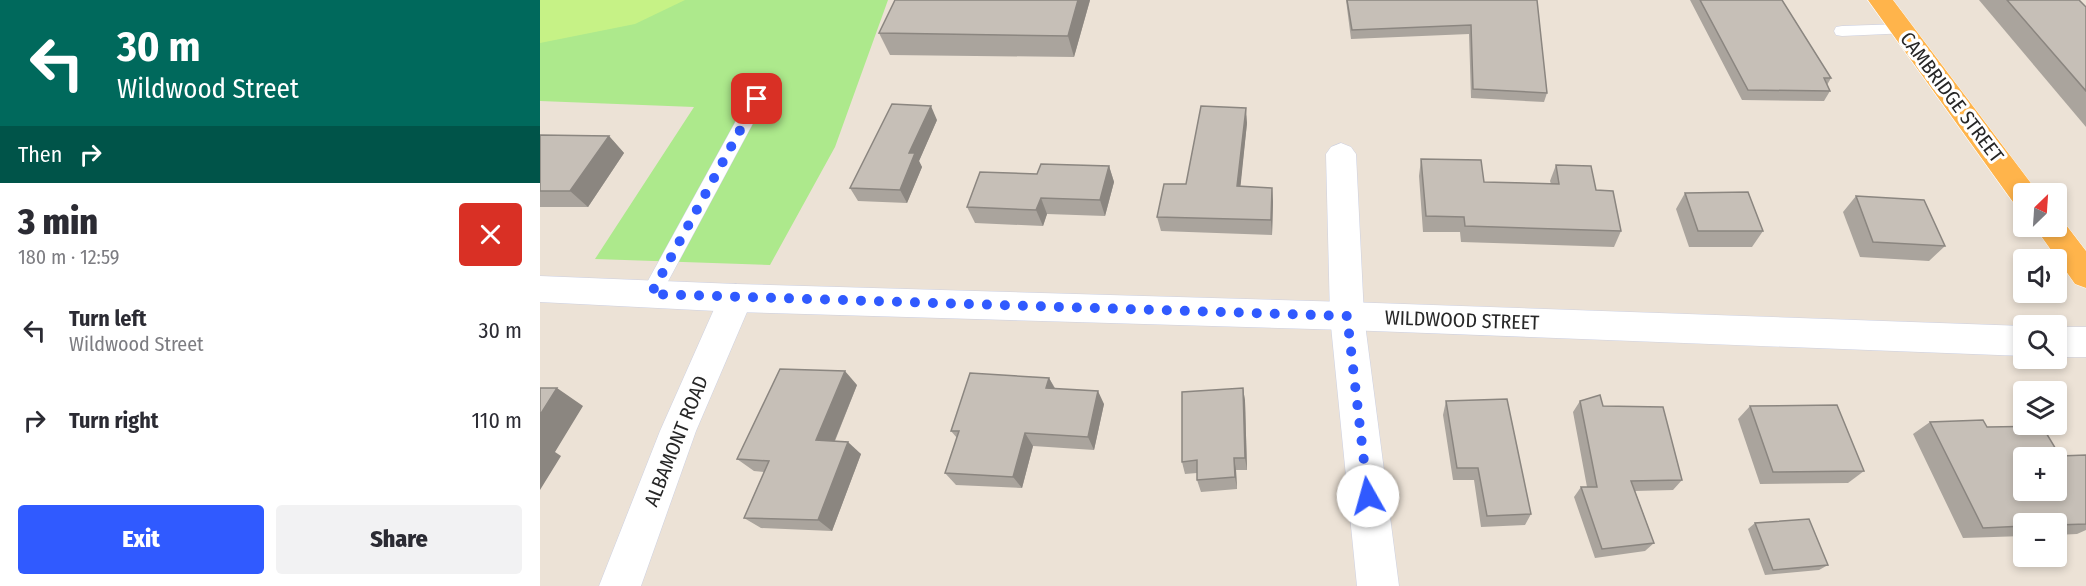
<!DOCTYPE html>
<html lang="en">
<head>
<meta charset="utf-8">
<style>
	:root { --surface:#fff; --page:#f2f2f3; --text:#2b2b33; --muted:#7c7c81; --accent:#305aff }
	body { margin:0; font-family:"Fira Sans Condensed",sans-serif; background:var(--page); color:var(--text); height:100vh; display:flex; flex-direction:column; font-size:22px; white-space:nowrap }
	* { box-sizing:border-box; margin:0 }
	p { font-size:20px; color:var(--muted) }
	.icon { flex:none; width:33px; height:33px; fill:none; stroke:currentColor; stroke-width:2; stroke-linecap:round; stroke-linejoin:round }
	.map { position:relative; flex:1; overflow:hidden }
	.side { display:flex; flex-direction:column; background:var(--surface); width:540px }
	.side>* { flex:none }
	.top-card { background:#00695c; color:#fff; overflow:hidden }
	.needle { width:39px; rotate:25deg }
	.buttons { position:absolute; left:1473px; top:183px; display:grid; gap:12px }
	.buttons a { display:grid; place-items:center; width:54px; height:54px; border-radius:6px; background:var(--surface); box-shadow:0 3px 9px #0003; font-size:30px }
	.pin { position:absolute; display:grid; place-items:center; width:51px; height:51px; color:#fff; margin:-26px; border-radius:12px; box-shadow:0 3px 9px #0006 }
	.me { position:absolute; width:66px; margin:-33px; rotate:353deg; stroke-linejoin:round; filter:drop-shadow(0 0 4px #0008) }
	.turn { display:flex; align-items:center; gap:21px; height:126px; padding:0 18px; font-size:27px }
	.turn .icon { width:78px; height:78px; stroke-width:2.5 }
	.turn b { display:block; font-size:42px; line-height:51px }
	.then { display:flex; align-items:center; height:57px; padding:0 18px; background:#0003; gap:12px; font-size:22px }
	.round { display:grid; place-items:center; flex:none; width:63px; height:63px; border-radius:6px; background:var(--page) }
	.head { display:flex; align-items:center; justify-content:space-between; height:102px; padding:0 18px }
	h1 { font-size:36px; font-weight:800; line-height:45px }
	.cta { display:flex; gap:12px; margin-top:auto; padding:12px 18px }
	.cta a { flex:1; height:69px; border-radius:6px; background:var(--accent); color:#fff; font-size:24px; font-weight:800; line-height:69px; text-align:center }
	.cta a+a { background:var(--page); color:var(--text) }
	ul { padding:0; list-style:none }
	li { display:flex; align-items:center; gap:18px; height:90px; padding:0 18px }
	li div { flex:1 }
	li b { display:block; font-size:22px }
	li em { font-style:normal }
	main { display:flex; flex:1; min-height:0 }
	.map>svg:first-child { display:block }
	.green { fill:#ade98c }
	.pitch { fill:#c6f286 }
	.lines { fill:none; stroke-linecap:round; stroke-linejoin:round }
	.service-casing { stroke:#ccd0e2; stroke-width:1 }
	.minor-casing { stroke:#ccd0e2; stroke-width:1 }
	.tertiary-casing { stroke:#ccd0e2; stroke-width:1 }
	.trunk-casing { stroke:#fff; stroke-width:1 }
	.service { fill:#fff; fill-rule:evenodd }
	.minor { fill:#fff; fill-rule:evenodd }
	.tertiary { fill:#fff; fill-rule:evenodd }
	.trunk { fill:#ffb44b; fill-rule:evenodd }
	.wall { fill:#aaa49d }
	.shaded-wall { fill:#8b8680 }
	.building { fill:#c6bfb7; stroke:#8b8680; stroke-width:1.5; fill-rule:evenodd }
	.route { stroke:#305aff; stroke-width:10; stroke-dasharray:0 18 }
	.labels { text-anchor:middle; stroke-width:6; stroke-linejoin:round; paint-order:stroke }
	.street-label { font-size:20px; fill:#272727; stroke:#fff }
</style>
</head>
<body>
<main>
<section class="side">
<div class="top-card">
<div class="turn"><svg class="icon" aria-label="left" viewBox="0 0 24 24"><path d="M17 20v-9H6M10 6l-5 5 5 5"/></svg><div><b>30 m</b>Wildwood Street</div></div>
<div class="then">Then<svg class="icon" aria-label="right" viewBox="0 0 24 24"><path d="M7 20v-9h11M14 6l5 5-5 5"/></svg></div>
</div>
<div class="head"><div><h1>3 min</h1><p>180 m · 12:59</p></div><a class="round" style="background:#d93025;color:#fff"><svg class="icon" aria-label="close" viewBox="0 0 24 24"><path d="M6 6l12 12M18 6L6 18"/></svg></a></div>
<ul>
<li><svg class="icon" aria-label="left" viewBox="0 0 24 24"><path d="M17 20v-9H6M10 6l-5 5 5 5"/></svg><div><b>Turn left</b><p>Wildwood Street</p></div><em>30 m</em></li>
<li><svg class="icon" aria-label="right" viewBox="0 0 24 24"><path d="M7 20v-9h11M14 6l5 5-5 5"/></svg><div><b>Turn right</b></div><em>110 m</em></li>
</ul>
<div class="cta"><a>Exit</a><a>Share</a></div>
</section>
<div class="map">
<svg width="1546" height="586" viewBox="0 0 1546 586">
	<rect width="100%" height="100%" fill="#ece2d6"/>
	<polygon class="green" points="0,0 348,0 295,147 230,265 55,259 154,107 0,101"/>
	<polygon class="pitch" points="0,0 145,0 95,24 0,43"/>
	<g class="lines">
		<defs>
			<g id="service">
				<polygon points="1362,24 1368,25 1370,29 1368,33 1302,36 1296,35 1294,31 1296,27 1302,26"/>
				<polygon points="217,93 223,95 226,99 118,300 111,303 104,300 100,294 104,288 208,99 211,95"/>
			</g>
			<g id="minor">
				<polygon points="801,143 811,147 816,154 824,316 859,586 817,586 790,316 786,154 791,147"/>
				<polygon points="196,284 208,288 213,298 156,431 101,586 59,586 120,431 179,298 184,288"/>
			</g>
			<g id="tertiary">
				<polygon points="0,276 196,284 807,302 1484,326 1484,356 807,330 196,312 0,302"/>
				<rect x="1516" y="327" width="30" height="30"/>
			</g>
			<g id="trunk">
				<polygon points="1328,0 1353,0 1499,194 1484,194 1484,205 1473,202"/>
				<polygon points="1516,216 1520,217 1546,251 1546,288 1535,284 1494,226 1516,226"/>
			</g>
		</defs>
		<use href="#service" class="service-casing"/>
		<use href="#minor" class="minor-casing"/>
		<use href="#tertiary" class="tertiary-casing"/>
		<use href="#trunk" class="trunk-casing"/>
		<use href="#service" class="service"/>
		<use href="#minor" class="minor"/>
		<use href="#tertiary" class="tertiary"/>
		<use href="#trunk" class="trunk"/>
	</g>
	<g class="wall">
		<polygon points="550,0 534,57 350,55 339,33"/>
		<polygon points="806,0 997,0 1007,93 1004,102 931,98 929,34 811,39"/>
		<polygon points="1150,0 1242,0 1291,78 1287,85 1290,91 1284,101 1202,100"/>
		<polygon points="1439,0 1539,0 1546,7 1546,127"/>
		<polygon points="397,120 379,161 382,167 367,203 318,201 310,188"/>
		<polygon points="707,123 700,186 732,188 733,202 732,235 621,231 617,217 646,184"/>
		<polygon points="0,135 69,136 84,153 48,207 0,207"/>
		<polygon points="881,159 944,182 1011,184 1010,181 1016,165 1056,190 1081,231 1074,247 921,242 920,232 883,232 879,176"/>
		<polygon points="569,166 574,182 565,216 507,214 503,226 435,223 427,207 497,174"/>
		<polygon points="1145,193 1223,231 1212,247 1149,247 1136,209"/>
		<polygon points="1316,196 1405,246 1389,261 1320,257 1303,212"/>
		<polygon points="509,378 515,388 564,404 554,450 493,446 482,488 416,485 405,473 417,438 411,431"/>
		<polygon points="317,385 295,441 321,454 292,531 221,528 204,518 224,472 214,471 197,459"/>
		<polygon points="703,388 705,401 707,470 696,470 697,489 661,492 657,480 657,473 645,474 642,462"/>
		<polygon points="906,401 991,514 985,525 941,527 934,480 913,480 903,415"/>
		<polygon points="1040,401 1063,406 1142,480 1133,490 1095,491 1114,543 1105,551 1055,558 1034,497 1041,487 1047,487 1033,412"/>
		<polygon points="1210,406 1324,471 1308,483 1220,484 1198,419"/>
		<polygon points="1390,422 1447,427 1520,456 1546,455 1546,530 1537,534 1516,535 1516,524 1484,524 1484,536 1423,538 1373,434"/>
		<polygon points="1215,523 1288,565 1279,570 1225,575 1208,529"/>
	</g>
	<g class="shaded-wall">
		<polygon points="538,0 550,0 534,57 528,36"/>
		<polygon points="391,106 397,120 379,161 382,167 367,203 360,190 369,153"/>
		<polygon points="706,108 707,123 699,201 697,186"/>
		<polygon points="69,136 84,153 48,207 30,191"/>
		<polygon points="569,166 574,182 565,216 560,200"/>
		<polygon points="732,188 733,202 732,235 731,220"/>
		<polygon points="501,198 507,214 503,226 496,210"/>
		<polygon points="305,371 317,385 290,452 276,440"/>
		<polygon points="509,378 516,391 506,388"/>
		<polygon points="17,388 43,406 15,452 21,456 0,490 0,415"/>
		<polygon points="703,388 705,401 707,470 705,458"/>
		<polygon points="558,391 564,404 554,450 548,437"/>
		<polygon points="485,433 493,446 482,488 473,477"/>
		<polygon points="308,442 321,454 292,531 278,520"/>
		<polygon points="694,458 696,470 697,489 695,477"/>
	</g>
	<g class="building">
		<polygon points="355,0 538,0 528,36 339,33"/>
		<polygon points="807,0 997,0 1007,93 933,89 931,25 812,30"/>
		<polygon points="1160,0 1242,0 1291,78 1284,78 1290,91 1208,90"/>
		<polygon points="1467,0 1539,0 1546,7 1546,91"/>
		<polygon points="352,104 391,106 369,153 375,153 360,190 310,188"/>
		<polygon points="661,106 706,108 697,186 732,188 731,220 617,217 624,184 646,184"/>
		<polygon points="0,135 69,136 30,191 0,191"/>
		<polygon points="881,159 941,160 944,182 1019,184 1016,165 1051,166 1056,190 1073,191 1081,231 925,226 924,217 886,216"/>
		<polygon points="501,164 569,166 560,200 501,198 496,210 427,207 440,172 497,174"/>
		<polygon points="1208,192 1223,231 1158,231 1145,193"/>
		<polygon points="1316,196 1384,200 1405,246 1333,242"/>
		<polygon points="240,369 305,371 276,440 308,442 278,520 204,518 229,461 197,459"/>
		<polygon points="430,373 509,378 506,388 558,391 548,437 485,433 473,477 405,473 419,431 411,431"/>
		<polygon points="0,388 17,388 0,415"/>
		<polygon points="703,388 705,458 694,458 695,477 657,480 657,460 642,462 642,392"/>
		<polygon points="1060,395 1063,406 1123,407 1142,480 1091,481 1114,543 1062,549 1041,487 1057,487 1040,401"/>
		<polygon points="967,399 991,514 947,516 938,468 917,468 906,401"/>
		<polygon points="1297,405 1324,471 1233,472 1210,406"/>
		<path d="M1443,420L1447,427L1502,426L1520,456L1546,455V524L1516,525V524H1484V526L1443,528L1390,422ZM1484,458H1516V490H1484Z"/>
		<polygon points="1269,519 1288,565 1233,570 1215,523"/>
	</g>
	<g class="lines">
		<polyline class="route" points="217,99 111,294 807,316 828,496"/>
	</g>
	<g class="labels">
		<g class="street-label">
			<text transform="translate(1412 97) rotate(53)" y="7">CAMBRIDGE STREET</text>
			<text transform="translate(922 320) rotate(2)" y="7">WILDWOOD STREET</text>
			<text transform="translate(136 441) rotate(-68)" y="7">ALBAMONT ROAD</text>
		</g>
	</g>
</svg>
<div class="buttons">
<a><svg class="needle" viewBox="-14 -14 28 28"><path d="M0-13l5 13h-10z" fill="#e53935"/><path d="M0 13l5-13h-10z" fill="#7c7c81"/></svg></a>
<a><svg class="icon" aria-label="sound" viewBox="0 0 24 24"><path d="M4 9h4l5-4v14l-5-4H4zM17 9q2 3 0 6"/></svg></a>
<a><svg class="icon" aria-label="search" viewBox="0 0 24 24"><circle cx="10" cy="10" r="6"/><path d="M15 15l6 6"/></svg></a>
<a><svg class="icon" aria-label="layers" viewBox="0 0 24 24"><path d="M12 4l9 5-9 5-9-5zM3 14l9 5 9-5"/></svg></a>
<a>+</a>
<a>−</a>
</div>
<div class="pin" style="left:217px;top:99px;background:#d93025"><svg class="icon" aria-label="arrive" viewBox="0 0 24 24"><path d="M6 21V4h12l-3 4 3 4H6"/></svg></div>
<svg class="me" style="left:828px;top:496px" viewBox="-20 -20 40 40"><circle r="19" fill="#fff"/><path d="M0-13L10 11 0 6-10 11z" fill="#305aff"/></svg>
</div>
</main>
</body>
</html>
